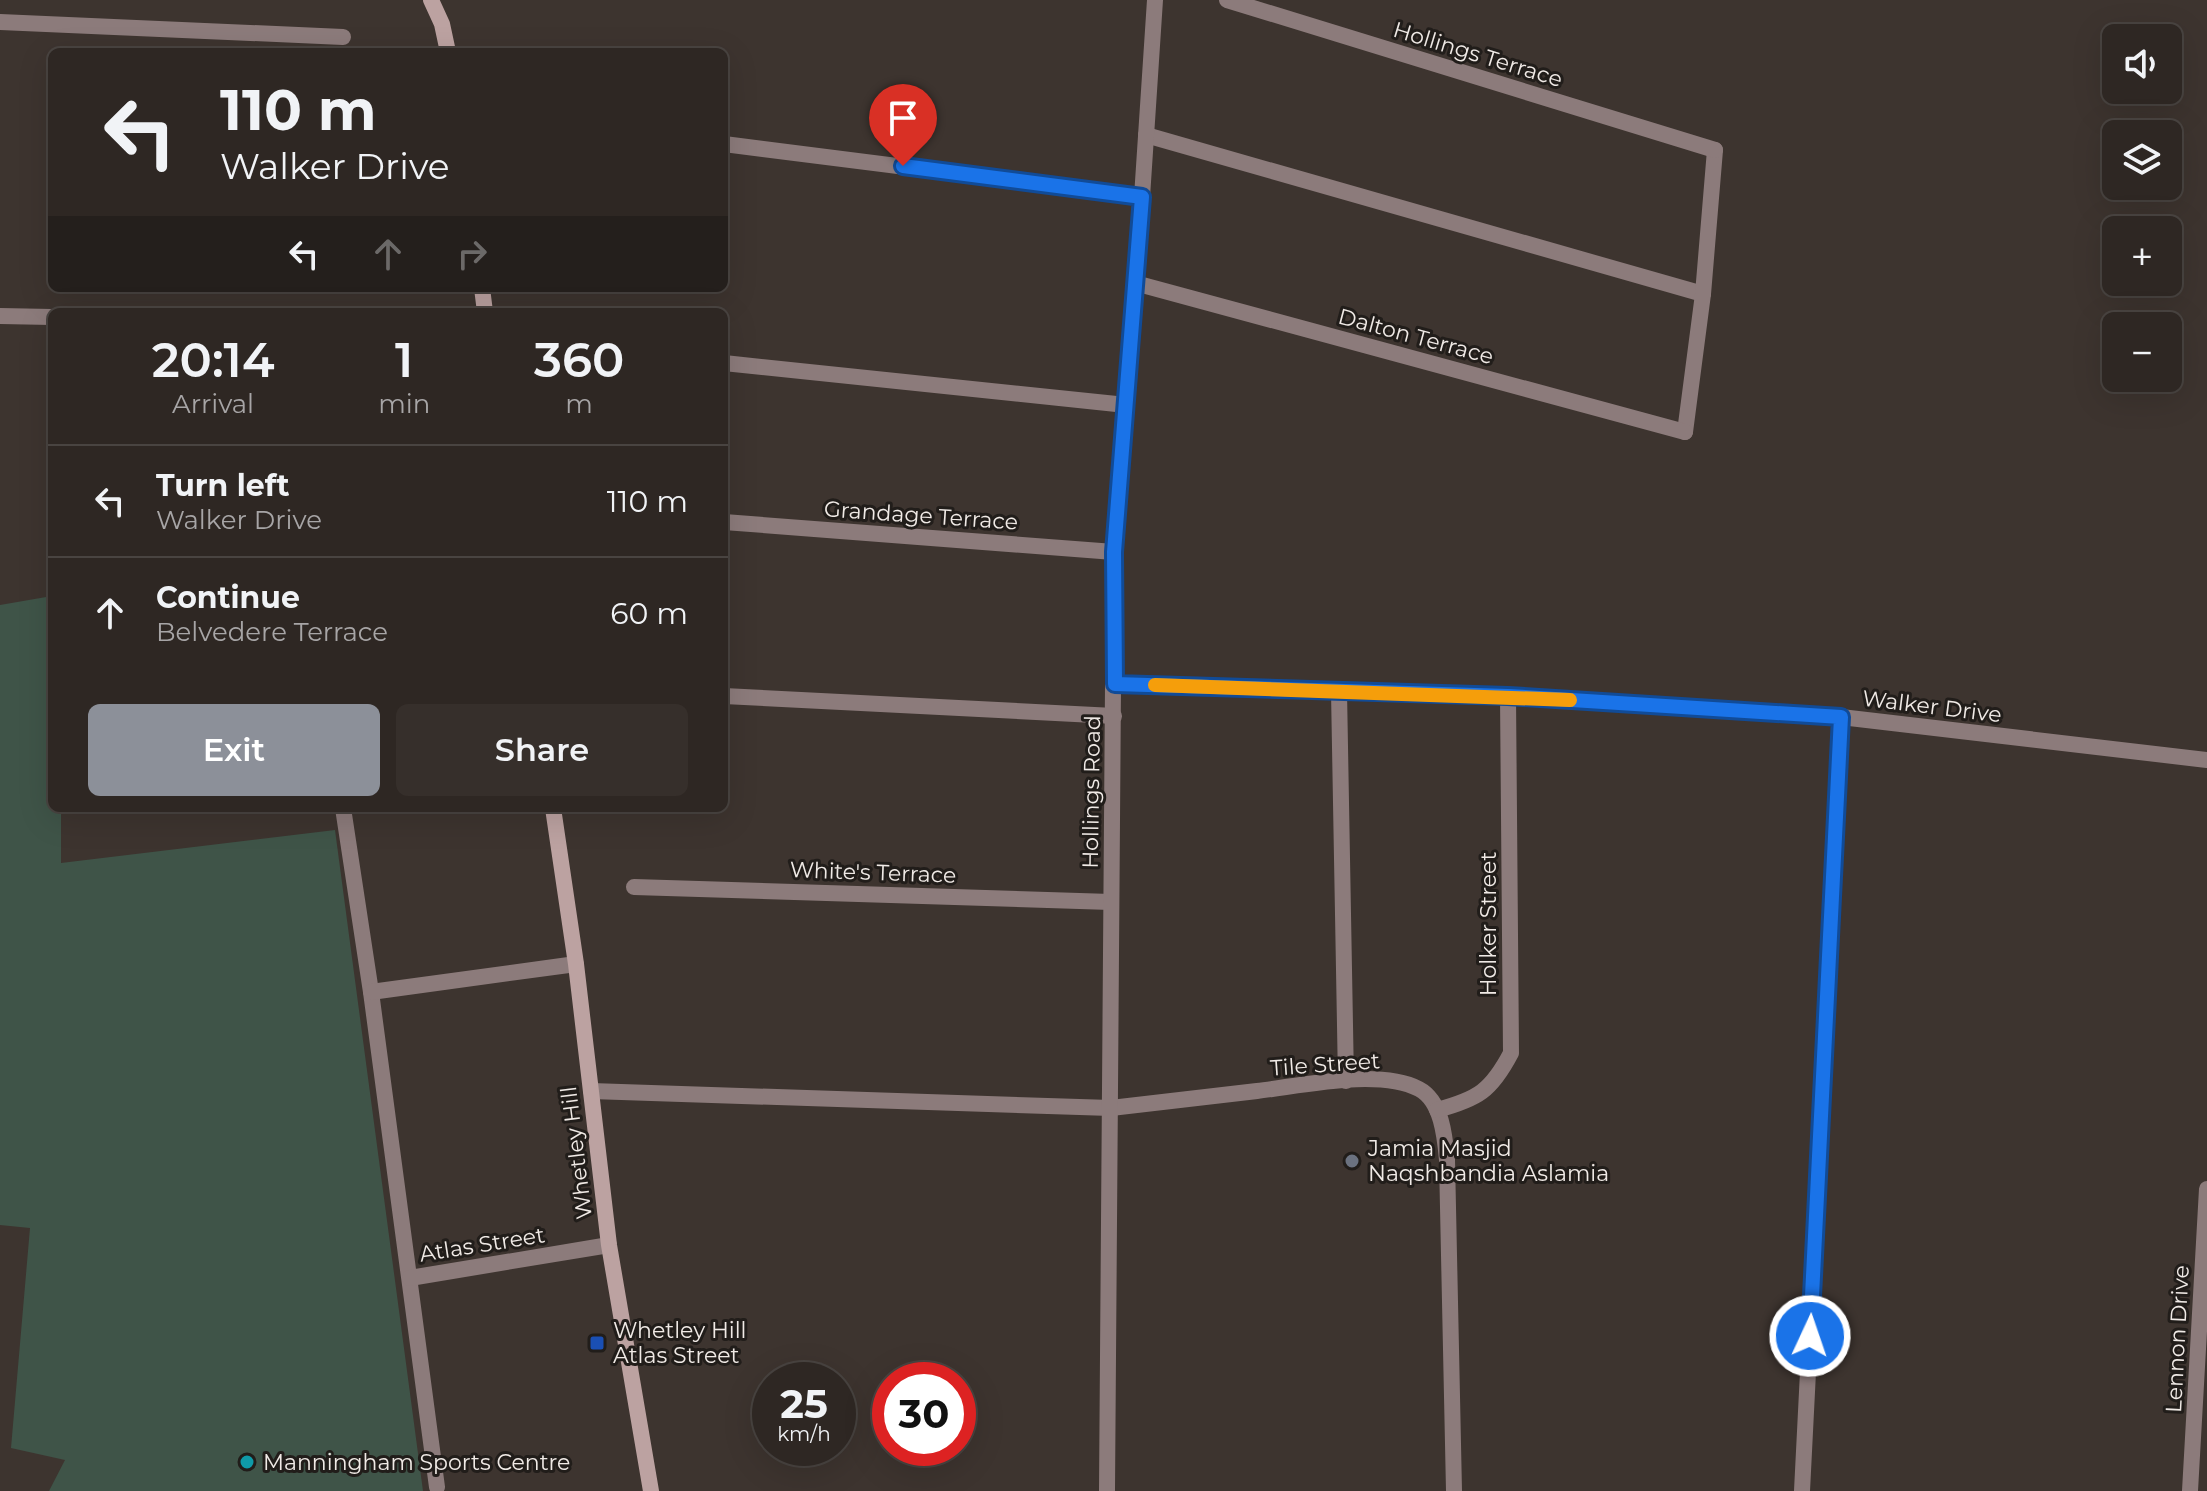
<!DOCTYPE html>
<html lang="en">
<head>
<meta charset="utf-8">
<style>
	:root { --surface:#2e2723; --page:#362f2b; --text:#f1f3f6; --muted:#a7a5a6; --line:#494441; --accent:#8c9099 }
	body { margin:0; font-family:Montserrat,sans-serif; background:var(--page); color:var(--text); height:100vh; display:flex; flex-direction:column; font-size:30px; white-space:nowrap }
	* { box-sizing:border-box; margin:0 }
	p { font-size:26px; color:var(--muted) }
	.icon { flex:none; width:44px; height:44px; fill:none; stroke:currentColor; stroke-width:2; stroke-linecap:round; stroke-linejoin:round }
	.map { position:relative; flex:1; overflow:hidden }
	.side { position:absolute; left:48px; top:308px; width:680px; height:504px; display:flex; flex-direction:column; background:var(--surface); border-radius:12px; box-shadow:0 8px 32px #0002,0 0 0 2px var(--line) }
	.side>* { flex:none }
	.top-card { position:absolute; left:48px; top:48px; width:680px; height:244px; border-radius:12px; box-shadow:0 8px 32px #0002,0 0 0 2px var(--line); background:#2e2723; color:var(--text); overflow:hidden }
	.fabs { position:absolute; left:2102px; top:24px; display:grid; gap:16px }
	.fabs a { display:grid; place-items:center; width:80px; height:80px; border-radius:12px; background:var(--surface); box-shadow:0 8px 32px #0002,0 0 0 2px var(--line); font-size:40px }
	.speed { position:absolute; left:752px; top:1362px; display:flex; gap:16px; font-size:40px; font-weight:700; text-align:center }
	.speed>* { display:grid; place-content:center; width:104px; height:104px; border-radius:50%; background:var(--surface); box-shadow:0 8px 32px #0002,0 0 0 2px var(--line); line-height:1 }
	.speed small { font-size:20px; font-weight:400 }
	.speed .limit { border:12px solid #d22; background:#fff; color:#111 }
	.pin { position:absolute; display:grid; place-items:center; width:68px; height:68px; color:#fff; margin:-82px -34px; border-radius:50% 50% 50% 0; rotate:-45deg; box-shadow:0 0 8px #0007 }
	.pin .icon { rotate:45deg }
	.me { position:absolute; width:88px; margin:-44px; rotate:3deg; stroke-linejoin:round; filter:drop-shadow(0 0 6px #0008) }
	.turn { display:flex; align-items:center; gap:28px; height:168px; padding:0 40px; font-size:36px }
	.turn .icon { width:104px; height:104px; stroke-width:2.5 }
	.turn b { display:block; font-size:56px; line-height:68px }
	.lanes { display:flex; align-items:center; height:76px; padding:0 40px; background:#0003; justify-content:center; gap:40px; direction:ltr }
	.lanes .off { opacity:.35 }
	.eta { display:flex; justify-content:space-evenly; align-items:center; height:136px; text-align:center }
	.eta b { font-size:48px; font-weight:600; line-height:56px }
	.button { display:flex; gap:16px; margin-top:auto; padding:16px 40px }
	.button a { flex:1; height:92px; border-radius:12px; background:var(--accent); color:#fff; font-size:32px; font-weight:600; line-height:92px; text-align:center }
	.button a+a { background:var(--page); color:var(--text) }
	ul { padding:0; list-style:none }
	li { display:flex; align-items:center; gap:24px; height:112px; padding:0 40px; border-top:2px solid var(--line) }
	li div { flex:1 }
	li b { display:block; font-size:30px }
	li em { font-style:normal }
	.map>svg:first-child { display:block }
	.green { fill:#3f5448 }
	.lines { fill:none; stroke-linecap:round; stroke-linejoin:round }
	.service { stroke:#8c7b7b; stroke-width:16 }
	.minor { stroke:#8c7b7b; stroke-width:16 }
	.secondary { stroke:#bca2a1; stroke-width:16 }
	.route-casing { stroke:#114b97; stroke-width:20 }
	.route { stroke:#1a73e8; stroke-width:14 }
	.slow { stroke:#f59e0b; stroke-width:14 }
	.worship-dot { fill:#6b7280; stroke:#211d1a; stroke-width:3 }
	.transit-dot { fill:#1a4fb4; stroke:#211d1a; stroke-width:3 }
	.culture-dot { fill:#0f9aa8; stroke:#211d1a; stroke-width:3 }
	.labels { text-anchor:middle; stroke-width:6; stroke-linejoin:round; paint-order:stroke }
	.street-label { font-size:22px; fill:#f0eae6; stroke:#211d1a }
	.poi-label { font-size:22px; fill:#f0eae6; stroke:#211d1a; text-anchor:start }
</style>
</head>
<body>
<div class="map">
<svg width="2207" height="1491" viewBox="0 0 2207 1491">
	<rect width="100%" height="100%" fill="#3d342f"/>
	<polygon class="green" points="52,596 52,808 61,808 61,863 335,830 423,1491 49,1491 65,1460 11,1448 30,1228 0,1225 0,605"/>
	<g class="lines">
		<g class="service">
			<polyline points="1146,135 1703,294"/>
			<polyline points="724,363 1126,405"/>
			<polyline points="1685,432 1703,294 1715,150"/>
			<polyline points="1339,691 1346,1081"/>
			<polyline points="724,696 1114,716"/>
			<polyline points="343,808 371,992 437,1487"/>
			<polyline points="591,1091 1111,1108"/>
		</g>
		<g class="minor">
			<polyline points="1227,0 1715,150"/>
			<polyline points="0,22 343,37"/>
			<polyline points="724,144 1142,197"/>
			<polyline points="1135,283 1685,432"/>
			<polyline points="0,316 52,317"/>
			<polyline points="724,522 1114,552"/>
			<polyline points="1115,684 1508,696 1841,717 2207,760"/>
			<polyline points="634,887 1111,902"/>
			<polyline points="371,992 576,964"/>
			<path d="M1111,1108C1160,1102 1208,1097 1257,1091C1301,1086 1378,1068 1419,1089C1442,1101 1445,1138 1447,1160L1454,1491"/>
			<path d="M1437,1110C1478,1099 1491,1091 1511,1053L1508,696"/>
			<polyline points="410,1278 609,1245"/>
			<polyline points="1107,1491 1114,552 1142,197 1155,0"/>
			<polyline points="1802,1491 1841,717"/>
			<polyline points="2190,1491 2207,1189"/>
		</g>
		<g class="secondary">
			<polyline points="431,0 442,24 448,52"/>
			<polyline points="482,288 485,312"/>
			<polyline points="553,808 576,964 609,1245 651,1491"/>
		</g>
	</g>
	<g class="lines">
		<defs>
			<polyline id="route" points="903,166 1142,197 1114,552 1115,684 1508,696 1841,717 1810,1336"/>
		</defs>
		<use href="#route" class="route-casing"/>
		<use href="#route" class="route"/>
		<polyline class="slow" points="1155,685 1570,700"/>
	</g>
	<circle class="worship-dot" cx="1352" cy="1161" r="8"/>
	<rect class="transit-dot" x="589" y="1335" width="16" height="16" rx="4"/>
	<circle class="culture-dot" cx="247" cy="1462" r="8"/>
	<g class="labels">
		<g class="street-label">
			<text transform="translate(1478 54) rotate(17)" y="8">Hollings Terrace</text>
			<text transform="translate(1416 336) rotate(15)" y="8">Dalton Terrace</text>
			<text transform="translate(921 515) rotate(4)" y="8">Grandage Terrace</text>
			<text transform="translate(1932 706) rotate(7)" y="8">Walker Drive</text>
			<text transform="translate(1091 792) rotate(-89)" y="8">Hollings Road</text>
			<text transform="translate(873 872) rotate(2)" y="8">White's Terrace</text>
			<text transform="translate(1488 924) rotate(-90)" y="8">Holker Street</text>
			<text transform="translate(1325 1064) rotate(-4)" y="8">Tile Street</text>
			<text transform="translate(576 1153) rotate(-97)" y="8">Whetley Hill</text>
			<text transform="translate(482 1244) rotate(-9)" y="8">Atlas Street</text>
			<text transform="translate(2177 1339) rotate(-87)" y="8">Lennon Drive</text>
		</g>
		<g class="poi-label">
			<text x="1368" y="1156">Jamia Masjid<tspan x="1368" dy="25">Naqshbandia Aslamia</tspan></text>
			<text x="613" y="1338">Whetley Hill<tspan x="613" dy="25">Atlas Street</tspan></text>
			<text x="263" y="1470">Manningham Sports Centre</text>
		</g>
	</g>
</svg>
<div class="fabs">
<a><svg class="icon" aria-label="sound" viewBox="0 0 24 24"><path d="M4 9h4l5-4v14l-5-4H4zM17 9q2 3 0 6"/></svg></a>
<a><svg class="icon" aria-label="layers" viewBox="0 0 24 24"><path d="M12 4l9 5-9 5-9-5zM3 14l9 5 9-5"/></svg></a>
<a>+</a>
<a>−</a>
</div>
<div class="speed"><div>25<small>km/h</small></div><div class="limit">30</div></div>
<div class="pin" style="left:903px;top:166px;background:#d93025"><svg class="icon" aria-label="arrive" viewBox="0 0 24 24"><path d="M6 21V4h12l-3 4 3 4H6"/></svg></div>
<svg class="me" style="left:1810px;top:1336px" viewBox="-20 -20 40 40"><circle r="17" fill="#1a73e8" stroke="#fff" stroke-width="3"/><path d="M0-11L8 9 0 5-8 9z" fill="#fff"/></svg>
<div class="top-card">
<div class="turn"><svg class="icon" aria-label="left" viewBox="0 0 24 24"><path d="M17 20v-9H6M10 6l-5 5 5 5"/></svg><div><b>110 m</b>Walker Drive</div></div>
<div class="lanes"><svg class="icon" aria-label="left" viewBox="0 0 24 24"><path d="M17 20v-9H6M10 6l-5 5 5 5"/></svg><svg class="icon off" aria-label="ahead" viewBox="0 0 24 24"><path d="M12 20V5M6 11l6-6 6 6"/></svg><svg class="icon off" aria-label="right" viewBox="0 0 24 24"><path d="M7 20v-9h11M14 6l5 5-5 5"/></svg></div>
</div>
<section class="side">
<div class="eta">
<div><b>20:14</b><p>Arrival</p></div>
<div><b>1</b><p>min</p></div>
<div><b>360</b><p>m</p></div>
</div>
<ul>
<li><svg class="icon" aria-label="left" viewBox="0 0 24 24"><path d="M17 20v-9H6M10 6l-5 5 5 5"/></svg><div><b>Turn left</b><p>Walker Drive</p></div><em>110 m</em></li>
<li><svg class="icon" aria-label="ahead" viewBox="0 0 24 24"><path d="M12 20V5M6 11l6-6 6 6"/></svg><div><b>Continue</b><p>Belvedere Terrace</p></div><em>60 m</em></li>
</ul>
<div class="button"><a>Exit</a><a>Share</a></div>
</section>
</div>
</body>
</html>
